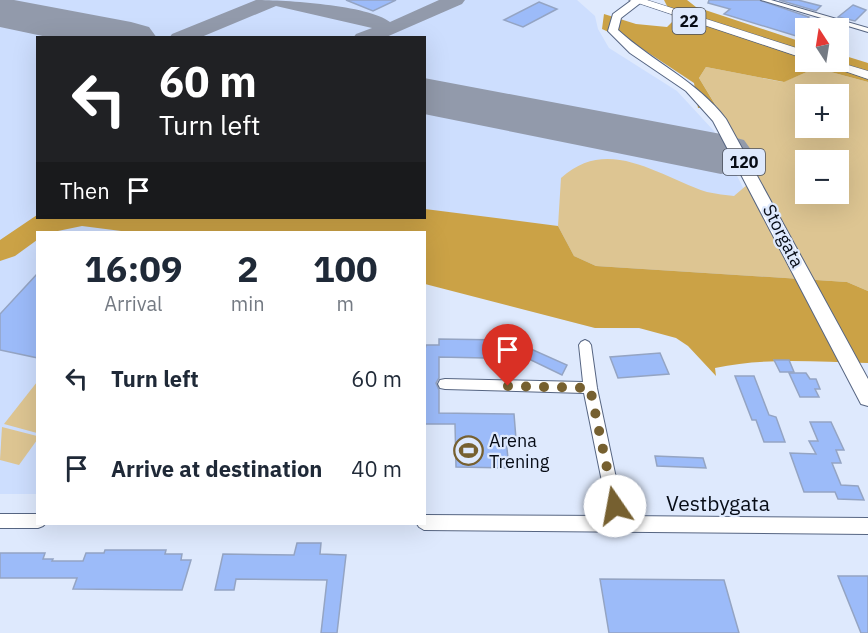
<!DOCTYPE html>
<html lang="en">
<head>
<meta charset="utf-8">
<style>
	:root { --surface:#fff; --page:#f6f6f7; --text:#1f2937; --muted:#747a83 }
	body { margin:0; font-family:"IBM Plex Sans",sans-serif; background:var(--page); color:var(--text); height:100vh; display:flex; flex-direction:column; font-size:22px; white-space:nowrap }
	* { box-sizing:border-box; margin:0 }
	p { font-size:20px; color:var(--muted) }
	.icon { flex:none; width:33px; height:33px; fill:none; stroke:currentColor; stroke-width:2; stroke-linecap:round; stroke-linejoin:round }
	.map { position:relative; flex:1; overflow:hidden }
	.panel { position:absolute; left:36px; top:231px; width:390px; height:294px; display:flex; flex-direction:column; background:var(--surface); border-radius:0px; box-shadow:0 6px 24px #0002 }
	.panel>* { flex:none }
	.top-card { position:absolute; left:36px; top:36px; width:390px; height:183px; border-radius:0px; box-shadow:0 6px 24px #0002; background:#202124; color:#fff; overflow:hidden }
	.needle { width:39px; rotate:348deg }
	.tools { position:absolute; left:795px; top:18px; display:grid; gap:12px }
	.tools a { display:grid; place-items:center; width:54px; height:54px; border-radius:0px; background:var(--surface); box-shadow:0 6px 24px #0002; font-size:30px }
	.pin { position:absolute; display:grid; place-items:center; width:51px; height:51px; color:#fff; margin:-62px -26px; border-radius:50% 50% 50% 0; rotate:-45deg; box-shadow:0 0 6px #0007 }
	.pin .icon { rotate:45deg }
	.me { position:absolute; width:66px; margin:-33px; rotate:348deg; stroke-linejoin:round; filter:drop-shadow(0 0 4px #0008) }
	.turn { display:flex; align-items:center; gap:21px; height:126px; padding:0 24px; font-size:27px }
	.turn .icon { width:78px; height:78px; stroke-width:2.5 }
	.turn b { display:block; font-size:42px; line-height:51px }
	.then { display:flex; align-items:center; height:57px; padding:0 24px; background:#0003; gap:12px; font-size:22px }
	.eta { display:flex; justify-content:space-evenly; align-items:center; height:102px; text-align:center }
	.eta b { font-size:36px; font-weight:700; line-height:42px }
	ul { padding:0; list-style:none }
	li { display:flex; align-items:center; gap:18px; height:90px; padding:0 24px }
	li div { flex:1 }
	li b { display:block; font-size:22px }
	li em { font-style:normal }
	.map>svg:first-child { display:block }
	.built { fill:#cddefe; fill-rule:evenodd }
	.green { fill:#ddc592; fill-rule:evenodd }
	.forest { fill:#cba246 }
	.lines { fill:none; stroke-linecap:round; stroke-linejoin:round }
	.taxiway { fill:#929aab; fill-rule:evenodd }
	.runway { fill:#929aab; fill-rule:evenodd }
	.building { fill:#9cbbf9; stroke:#94a4c3; stroke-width:1.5 }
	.street-casing { stroke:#566582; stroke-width:2 }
	.primary-casing { stroke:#566582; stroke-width:2 }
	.highway-casing { stroke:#566582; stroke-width:1 }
	.street { fill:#fff; fill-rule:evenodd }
	.primary { fill:#fff; fill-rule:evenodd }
	.highway { fill:#fff; fill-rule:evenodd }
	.route { stroke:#766030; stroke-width:10; stroke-dasharray:0 18 }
	.labels { text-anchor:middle; stroke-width:4.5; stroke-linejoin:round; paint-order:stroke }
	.shield { fill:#dee9fd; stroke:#484e5b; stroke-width:1.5 }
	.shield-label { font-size:16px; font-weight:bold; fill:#070c16 }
	.street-label { font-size:18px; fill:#070c16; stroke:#dee9fd }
	.poi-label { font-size:18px; fill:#070c16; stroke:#dee9fd; text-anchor:start }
	.near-street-label { font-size:21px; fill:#070c16; stroke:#dee9fd }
</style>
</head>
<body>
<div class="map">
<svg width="868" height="633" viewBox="0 0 868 633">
	<rect width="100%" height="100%" fill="#dee9fd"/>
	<path class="built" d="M0,0H577L595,16L598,29L609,48L677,91L714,131L816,330L595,328L425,283L424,232H38L37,494H0ZM38,38H424V218H38Z"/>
	<g class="green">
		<path d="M706,67L783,82L809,71H827L868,82V291L847,282L596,266L574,256L558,226L561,178C608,135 658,176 707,192C716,194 726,195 734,196L748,184L726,122L699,78ZM806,94H838V128H806ZM806,160H838V194H806Z"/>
		<polygon points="37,382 37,433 4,424"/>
		<polygon points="2,427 37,436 37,440 19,465 0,460"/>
	</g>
	<g class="forest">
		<polygon points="664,0 687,0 696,7 805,43 806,62 838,62 839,54 868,63 868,82 827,71 809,71 784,82 706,67 699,78 716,106 698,108 694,83 635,44 602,29 604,14 636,24 667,27 674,20"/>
		<path d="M425,209L558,226L574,256L596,266L847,282L868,291V363C817,362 765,357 715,368L716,376L688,346L676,338L639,328H595L425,284L424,232H129L82,226L53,232H38L37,240L15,256L0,261V240L37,215L38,218H424Z"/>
	</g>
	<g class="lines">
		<path class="taxiway" d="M256,0C284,0 369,5 390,22L439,0H465L462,4L384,38H353L356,34L372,28L276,6L199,38H169L172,34Z"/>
		<g class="runway">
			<polygon points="0,0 14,0 131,22 149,27 157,38 52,38 0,27"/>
			<polygon points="424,78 721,134 744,140 754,154 744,168 721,174 424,114"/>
		</g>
	</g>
	<g class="building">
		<polygon points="346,0 396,0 373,11"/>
		<polygon points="709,0 759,0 809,17 807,19 842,27 806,28 806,39 724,14 730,9 708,3"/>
		<polygon points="779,0 798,0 821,6 816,11"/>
		<polygon points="539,2 557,9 523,27 504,20"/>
		<polygon points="853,5 866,10 855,21 838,17"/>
		<polygon points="38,273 38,358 0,350 0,314"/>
		<polygon points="439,339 503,340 504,349 531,349 567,365 562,375 529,359 439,357 439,378 436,383 439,390 439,413 514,414 516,439 506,439 509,468 456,467 455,424 424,424 424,354 426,345 439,345"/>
		<polygon points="660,353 669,374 618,378 610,357"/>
		<polygon points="774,360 789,360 794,372 780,372"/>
		<polygon points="789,373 806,373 810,379 816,379 820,389 815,389 819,397 800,397"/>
		<polygon points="735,376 754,376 769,415 776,417 785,442 764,442 756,420 752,420"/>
		<polygon points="810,422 831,422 844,450 836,450 841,463 832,463 841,485 858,486 864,500 838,499 835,492 804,492 790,453 816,454 809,441 818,441"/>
		<polygon points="655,456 703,458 706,468 657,466"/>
		<polygon points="297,543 321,543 320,554 346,555 337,633 321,633 327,580 236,579 234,590 215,590 223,554 294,555"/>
		<polygon points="105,550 166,550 165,554 182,554 181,560 191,560 182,590 73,589 77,578 0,578 0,553 45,553 43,559 53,559 52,561 83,561 86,553 104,553"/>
		<polygon points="838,576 868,576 868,633 861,633"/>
		<polygon points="600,579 724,580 739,633 609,633"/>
	</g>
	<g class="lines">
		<defs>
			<g id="street">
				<polygon points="761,0 771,0 868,28 868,32"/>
				<polygon points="585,340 589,342 591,345 597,388 624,516 868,518 868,534 424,530 419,527 417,524 424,524 424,515 609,516 584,393 445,389 440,388 438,384 440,380 445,379 583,382 579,345 581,342"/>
				<polygon points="0,514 38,514 38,524 45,524 43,526 38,528 0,528"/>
			</g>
			<path id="primary" d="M632,0L643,1L621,18L618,30C653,62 697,81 726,119L868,379V406L861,404L713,121L686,91L630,53L608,31L613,14Z"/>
			<g id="highway">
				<polygon points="629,0 647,0 806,51 806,59"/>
				<polygon points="818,62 838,62 868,71 868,79"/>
			</g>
		</defs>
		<use href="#street" class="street-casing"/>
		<use href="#primary" class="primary-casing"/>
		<use href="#highway" class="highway-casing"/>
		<use href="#street" class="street"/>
		<use href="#primary" class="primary"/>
		<use href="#highway" class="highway"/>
	</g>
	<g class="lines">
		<polyline class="route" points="508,386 590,388 615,506"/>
	</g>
	<defs>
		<symbol id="stadium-ring" viewBox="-11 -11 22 22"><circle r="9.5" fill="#dee9fd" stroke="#766030" stroke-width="1.5"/><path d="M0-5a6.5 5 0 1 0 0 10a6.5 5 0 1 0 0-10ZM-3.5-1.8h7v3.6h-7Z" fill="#766030"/></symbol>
	</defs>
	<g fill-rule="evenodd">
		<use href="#stadium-ring" x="452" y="434" width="33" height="33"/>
	</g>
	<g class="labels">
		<g class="shield">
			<rect x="672.5" y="8" width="33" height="26" rx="4.5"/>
			<rect x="723" y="149" width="42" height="26" rx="4.5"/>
		</g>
		<g class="shield-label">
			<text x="689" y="27">22</text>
			<text x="744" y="168">120</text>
		</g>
		<g class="street-label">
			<text transform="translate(783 236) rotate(63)" y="6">Storgata</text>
		</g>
		<g class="poi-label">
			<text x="489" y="447">Arena<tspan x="489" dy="21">Trening</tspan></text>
		</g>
		<g class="near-street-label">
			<text x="718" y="511">Vestbygata</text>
		</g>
	</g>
</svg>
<div class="tools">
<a><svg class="needle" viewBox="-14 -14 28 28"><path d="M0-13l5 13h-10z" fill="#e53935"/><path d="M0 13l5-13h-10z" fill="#747a83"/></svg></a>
<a>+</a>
<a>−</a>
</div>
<div class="pin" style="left:508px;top:386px;background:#d93025"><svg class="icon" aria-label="arrive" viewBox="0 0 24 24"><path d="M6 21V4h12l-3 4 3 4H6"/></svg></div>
<svg class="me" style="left:615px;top:506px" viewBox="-20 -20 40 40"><circle r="19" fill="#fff"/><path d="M0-13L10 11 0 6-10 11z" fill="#766030"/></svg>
<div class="top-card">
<div class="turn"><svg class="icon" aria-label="left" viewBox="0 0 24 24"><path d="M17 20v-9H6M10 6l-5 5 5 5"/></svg><div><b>60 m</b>Turn left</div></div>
<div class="then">Then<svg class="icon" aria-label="arrive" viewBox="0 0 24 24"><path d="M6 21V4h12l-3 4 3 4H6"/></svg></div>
</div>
<section class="panel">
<div class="eta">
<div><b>16:09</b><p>Arrival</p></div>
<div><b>2</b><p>min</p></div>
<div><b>100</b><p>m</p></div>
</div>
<ul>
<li><svg class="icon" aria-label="left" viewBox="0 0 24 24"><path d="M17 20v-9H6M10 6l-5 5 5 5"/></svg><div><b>Turn left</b></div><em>60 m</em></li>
<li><svg class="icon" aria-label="arrive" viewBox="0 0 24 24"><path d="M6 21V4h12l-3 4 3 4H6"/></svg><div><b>Arrive at destination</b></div><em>40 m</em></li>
</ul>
</section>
</div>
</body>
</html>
